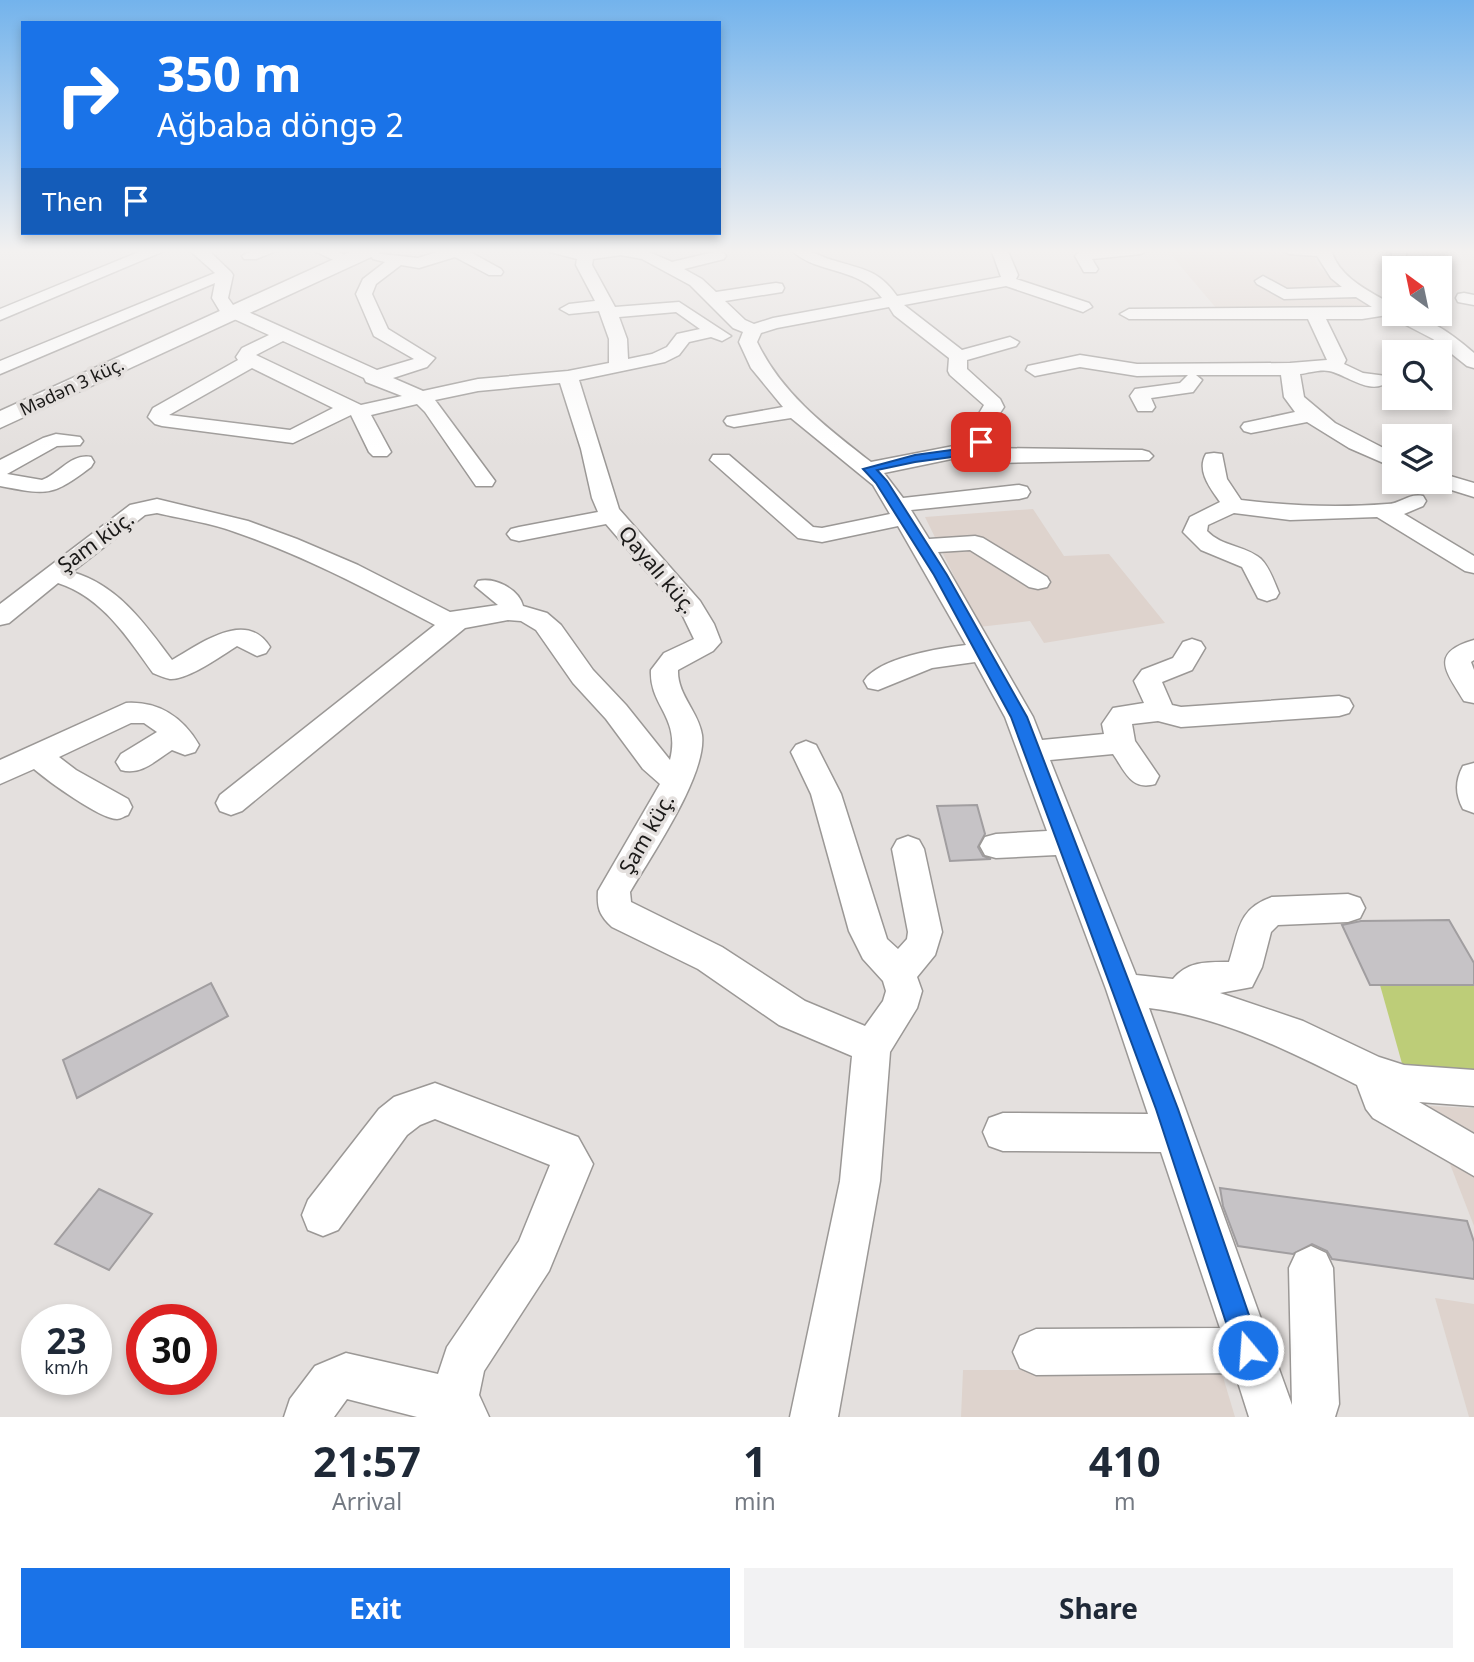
<!DOCTYPE html>
<html lang="en">
<head>
<meta charset="utf-8">
<style>
	:root { --surface:#fff; --page:#f2f2f3; --text:#1f2937; --muted:#747a83; --accent:#1a73e8 }
	body { margin:0; font-family:"Noto Sans",sans-serif; background:var(--page); color:var(--text); height:100vh; display:flex; flex-direction:column; font-size:26px; white-space:nowrap }
	* { box-sizing:border-box; margin:0 }
	p { font-size:23px; color:var(--muted) }
	.icon { flex:none; width:38px; height:38px; fill:none; stroke:currentColor; stroke-width:2; stroke-linecap:round; stroke-linejoin:round }
	.map { position:relative; height:1417px; overflow:hidden }
	.drawer { display:flex; flex-direction:column; background:var(--surface); flex:1 }
	.drawer>* { flex:none }
	.hud { position:absolute; left:21px; top:21px; width:700px; height:214px; border-radius:0px; box-shadow:0 4px 10px #0003; background:#1a73e8; color:#fff; overflow:hidden }
	.needle { width:46px; rotate:327deg }
	.fabs { position:absolute; left:1382px; top:256px; display:grid; gap:14px }
	.fabs a { display:grid; place-items:center; width:70px; height:70px; border-radius:0px; background:var(--surface); box-shadow:0 4px 10px #0003; font-size:35px }
	.speed { position:absolute; left:21px; top:1304px; display:flex; gap:14px; font-size:35px; font-weight:700; text-align:center }
	.speed>* { display:grid; place-content:center; width:91px; height:91px; border-radius:50%; background:var(--surface); box-shadow:0 4px 10px #0003; line-height:1 }
	.speed small { font-size:18px; font-weight:400 }
	.speed .limit { border:10px solid #d22; background:#fff; color:#111 }
	.pin { position:absolute; display:grid; place-items:center; width:60px; height:60px; color:#fff; margin:-30px; border-radius:14px; box-shadow:0 4px 10px #0006 }
	.me { position:absolute; width:77px; margin:-38px; rotate:342deg; stroke-linejoin:round; filter:drop-shadow(0 0 5px #0008) }
	.turn { display:flex; align-items:center; gap:24px; height:147px; padding:0 21px; font-size:32px }
	.turn .icon { width:91px; height:91px; stroke-width:2.5 }
	.turn b { display:block; font-size:49px; line-height:60px }
	.then { display:flex; align-items:center; height:66px; padding:0 21px; background:#0003; gap:14px; font-size:26px }
	.eta { display:flex; justify-content:space-evenly; align-items:center; height:119px; text-align:center }
	.eta b { font-size:42px; font-weight:700; line-height:49px }
	.cta { display:flex; gap:14px; margin-top:auto; padding:14px 21px }
	.cta a { flex:1; height:80px; border-radius:0px; background:var(--accent); color:#fff; font-size:28px; font-weight:700; line-height:80px; text-align:center }
	.cta a+a { background:var(--page); color:var(--text) }
	.map>svg:first-child { display:block }
	.built { fill:#ded3cd }
	.green { fill:#bdcd78 }
	.building { fill:#c6c3c6; stroke:#a19ea0; stroke-width:2 }
	.lines { fill:none; stroke-linecap:round; stroke-linejoin:round }
	.minor-casing { stroke:#9b9896; stroke-width:3 }
	.major-casing { stroke:#9b9896; stroke-width:3 }
	.minor { fill:#fff; fill-rule:evenodd }
	.major { fill:#fff; fill-rule:evenodd }
	.route { fill:#1a73e8; stroke:#114b97; stroke-width:2 }
	.labels { text-anchor:middle; stroke-width:7; stroke-linejoin:round; paint-order:stroke }
	.far-street-label { font-size:18px; fill:#1a1918; stroke:#e4e0de }
	.street-label { font-size:21px; fill:#1a1918; stroke:#e4e0de }
</style>
</head>
<body>
<div class="map">
<svg width="1474" height="1417" viewBox="0 0 1474 1417">
	<rect width="100%" height="100%" fill="#e4e0de"/>
	<g class="built">
		<polygon points="1167,250 1253,251 1313,255 1319,267 1373,309 1216,308"/>
		<polygon points="1033,509 1064,556 1109,554 1165,623 1044,643 1030,621 979,627 925,517"/>
		<polygon points="1430,1106 1474,1108 1474,1226 1448,1159"/>
		<polygon points="1435,1298 1474,1304 1474,1417 1469,1417"/>
		<polygon points="963,1370 1221,1370 1235,1417 961,1417"/>
	</g>
	<polygon class="green" points="1380,985 1474,985 1474,1070 1403,1067"/>
	<g class="building">
		<polygon points="977,805 985,834 978,847 983,856 991,859 950,861 937,806"/>
		<polygon points="1449,920 1474,963 1474,985 1370,985 1342,925 1361,921"/>
		<polygon points="211,983 228,1016 77,1098 63,1060"/>
		<polygon points="1220,1188 1467,1221 1474,1242 1474,1279 1332,1259 1327,1251 1312,1244 1293,1254 1238,1246 1223,1206"/>
		<polygon points="99,1189 152,1214 109,1270 55,1244"/>
	</g>
	<g class="lines">
		<defs>
			<g id="minor">
				<polygon points="146,249 169,249 0,320 0,309"/>
				<path d="M188,249H207L231,272L233,275L228,298L233,305L377,370L414,359L374,336L356,294L363,279L385,262L373,259L371,256L373,253L418,258L447,249H472L470,252L501,269L503,272L501,275H489L455,257L419,268L401,265L376,284L372,294L388,329L435,358L427,367L393,378L423,391L478,379L568,371L609,363V339L599,311L569,314L560,309L569,304L595,301L576,265L577,259L550,252L548,249H642L672,262L718,251L724,253L726,256L724,259L684,269L702,279L716,292L776,283L782,284L784,288L782,292L725,301L745,320L754,324L773,318L882,298C859,266 816,275 790,249C812,249 813,254 832,260C861,269 878,269 897,296L1001,277L991,249H1007L1018,275L1016,279L1089,303L1092,307L1083,312L1006,286L904,305L962,350L1010,337L1019,342L1016,346L967,360V369L1000,399L1004,407L994,422L991,442L987,448L1142,450L1149,452L1153,456L1149,460L996,463L966,456L884,473L903,498L1019,485L1027,487L1030,492L1027,497L1019,499L911,510L929,539L975,536L983,538L1047,577L1050,582L1047,587L1038,589L1029,587L970,550L938,552L1033,717L1042,740L1104,734L1102,724L1113,708L1144,703L1134,681L1142,670L1173,658L1183,642L1192,639L1201,642L1205,648L1192,670L1162,682L1172,705L1181,707L1339,696L1349,699L1353,706L1349,713L1339,716L1181,727L1158,721L1132,724L1135,741L1159,776L1155,784C1131,791 1125,771 1113,754L1050,760L1136,975L1173,979C1188,961 1207,962 1229,962C1239,932 1237,909 1272,897L1348,894L1360,898L1365,908L1360,918L1348,922L1278,925L1271,932L1262,967L1252,987L1220,993L1303,1021L1379,1057L1404,1065L1474,1070V1106L1419,1102L1474,1134V1176L1373,1118L1366,1109L1357,1085C1291,1052 1223,1017 1149,1008L1292,1405L1289,1268L1296,1253L1311,1246L1326,1253L1333,1268L1339,1404L1335,1417H1249L1235,1373L1036,1375L1020,1368L1013,1352L1020,1336L1036,1329L1220,1328L1161,1152L1003,1151L989,1146L983,1132L989,1118L1003,1113L1148,1114L1106,989L1056,855L996,858L985,855L980,846L985,837L996,834L1047,831L1005,717L975,662L932,668L878,690L868,688L864,681C878,658 940,648 966,645L898,526L822,542L798,538L710,460L713,455H729L813,527L822,528L890,514L873,485L791,418L734,427L727,425L724,421L727,417L783,407L751,368L739,342L743,332L733,328L690,285L642,259L621,255L593,259L592,265L615,307L679,302L731,336L722,341L711,337L689,342L679,355L665,362L579,380L619,509L700,601L714,624L721,642L713,651L678,670C677,695 699,712 702,735C707,775 651,856 630,892L631,902L722,947L805,1001L865,1026L883,1001L886,991L883,981L863,959L849,931L811,794L791,752L796,745L806,741L816,745L841,794L887,939L898,949L907,939L908,932L892,849L897,840L908,836L919,840L924,849L942,932L935,955L917,977L922,991L917,1008L890,1052L880,1181L838,1417H790L840,1181L852,1056L779,1025L698,969L612,927C599,915 597,908 598,891L660,784L643,769L606,719L573,683L536,630L521,621L508,620L465,628L242,811L231,815L220,811L216,803L220,795L435,625C370,591 305,556 235,532C210,523 183,519 157,513L145,515L72,572C118,585 145,624 172,660C199,645 246,608 270,647L266,653L257,656L237,646C221,656 188,680 170,679C165,678 158,675 153,673C128,638 102,597 58,583L9,623L0,625V604L130,505L157,499L248,521L297,539L358,565L450,612L498,605L475,586L478,581C495,577 519,589 523,606L547,613L561,625L593,670L626,705L670,760C681,717 649,706 651,670L664,653L694,639L680,610L606,524L519,541L511,539L507,534L511,529L519,527L598,512L592,498L581,449L560,383L478,391L435,400L495,481L492,486H476L425,412L417,404L371,415L391,452L387,456H373L369,452L351,415L293,443L162,426L155,424L148,417L153,408L238,360L236,357L242,348L269,335L221,313L212,298L215,283L0,374V361L215,273ZM889,307L894,315L949,358L948,371L950,375L984,405L974,422L969,443L871,462C826,427 782,394 757,342L761,333L777,328ZM676,312L700,329L677,334L667,347L652,354L628,359L627,339L619,317ZM283,341L364,378L366,382L402,396L361,405L256,355ZM252,368L333,408L290,430L169,415Z"/>
				<polygon points="255,249 281,249 256,259 244,259 242,256"/>
				<polygon points="310,249 333,249 356,261 348,266 342,264"/>
				<polygon points="1093,249 1149,249 1141,254 1092,259 1098,269 1096,272 1084,272 1075,256 1079,252"/>
				<path d="M1281,249H1331C1338,278 1371,292 1395,306V313C1424,313 1452,334 1474,353V368L1467,366L1433,339L1387,315L1362,319H1326L1346,360L1344,364L1363,373L1386,376L1389,380C1373,398 1346,374 1329,371C1321,369 1308,373 1300,374L1304,397L1335,423L1395,454V468L1349,448L1307,422L1251,433L1244,431L1241,427L1244,423L1295,412L1284,397L1281,375H1196L1202,380L1193,392L1151,398L1155,407L1152,411H1138L1130,396L1135,389L1180,383L1188,375L1137,376L1080,367L1035,376L1026,370L1028,366L1080,355L1137,364L1290,363L1327,360L1308,319H1129L1120,314L1129,309L1372,307L1356,297L1284,299L1257,284L1255,281L1263,276L1287,289L1342,287L1331,278L1317,256L1289,254Z"/>
				<polygon points="1391,249 1407,249 1405,260 1393,260"/>
				<polygon points="1464,293 1474,295 1474,305 1458,302 1456,298 1458,294"/>
				<path d="M56,434L80,437L83,441L80,445L57,446L7,474L42,480C59,474 71,453 91,457L94,462L91,467C51,497 48,495 0,486V460L43,438Z"/>
				<path d="M1214,453L1222,454L1227,479L1241,500C1289,506 1339,508 1387,504C1401,504 1408,493 1423,496L1426,501L1423,506L1404,514L1474,556V573L1465,571L1377,517L1290,520L1234,513L1208,525L1207,531C1222,547 1245,545 1261,559C1270,568 1274,582 1279,593L1276,598L1267,601L1258,598L1242,567L1201,550L1183,532L1190,517L1220,502C1211,489 1196,471 1206,454Z"/>
				<polygon points="1440,473 1474,483 1474,497 1432,484 1431,481 1440,481"/>
				<path d="M1474,640V660L1471,662L1474,670V703L1464,701C1446,671 1429,653 1474,640Z"/>
				<path d="M126,703C158,701 183,717 199,745L195,752L185,755L172,750C156,760 141,776 121,770L116,762L121,754L157,732L144,723H131L59,757L76,770L128,799L132,807L128,815C124,816 121,819 117,819C100,819 48,781 34,769L0,784V760Z"/>
				<path d="M1474,763V813L1463,809C1455,794 1455,781 1463,766Z"/>
				<polygon points="435,1083 578,1137 593,1164 549,1271 484,1371 479,1395 489,1417 417,1417 347,1399 334,1417 284,1417 290,1399 315,1366 346,1353 438,1374 447,1347 519,1241 550,1165 435,1119 420,1125 407,1135 338,1230 323,1236 308,1230 302,1215 308,1200 379,1109 394,1097"/>
			</g>
			<polygon id="major" points="356,249 382,249 380,253 0,428 0,411"/>
		</defs>
		<use href="#minor" class="minor-casing"/>
		<use href="#major" class="major-casing"/>
		<use href="#minor" class="minor"/>
		<use href="#major" class="major"/>
	</g>
	<linearGradient id="sky" x2="0" y2="1"><stop stop-color="#73b3ec"/><stop offset="0.56" stop-color="#f3f1f0"/><stop offset="1" stop-color="#f3f1f0" stop-opacity="0"/></linearGradient>
	<rect width="1474" height="448" fill="url(#sky)"/>
	<polygon class="route" points="981,438 987,442 974,454 915,462 877,470 887,481 947,575 1027,717 1178,1109 1261,1350 1257,1359 1248,1363 1239,1359 1235,1350 1156,1109 1011,717 934,575 876,483 863,469 915,455 966,448"/>
	<g class="labels">
		<g class="far-street-label">
			<text transform="translate(72 387) rotate(-25)" y="6">Mədən 3 küç.</text>
		</g>
		<g class="street-label">
			<text transform="translate(96 542) rotate(-36)" y="7">Şam küç.</text>
			<text transform="translate(657 570) rotate(50)" y="7">Qayalı küç.</text>
			<text transform="translate(647 834) rotate(-60)" y="7">Şam küç.</text>
		</g>
	</g>
</svg>
<div class="fabs">
<a><svg class="needle" viewBox="-14 -14 28 28"><path d="M0-13l5 13h-10z" fill="#e53935"/><path d="M0 13l5-13h-10z" fill="#747a83"/></svg></a>
<a><svg class="icon" aria-label="search" viewBox="0 0 24 24"><circle cx="10" cy="10" r="6"/><path d="M15 15l6 6"/></svg></a>
<a><svg class="icon" aria-label="layers" viewBox="0 0 24 24"><path d="M12 4l9 5-9 5-9-5zM3 14l9 5 9-5"/></svg></a>
</div>
<div class="speed"><div>23<small>km/h</small></div><div class="limit">30</div></div>
<div class="pin" style="left:981px;top:442px;background:#d93025"><svg class="icon" aria-label="arrive" viewBox="0 0 24 24"><path d="M6 21V4h12l-3 4 3 4H6"/></svg></div>
<svg class="me" style="left:1248px;top:1350px" viewBox="-20 -20 40 40"><circle r="17" fill="#1a73e8" stroke="#fff" stroke-width="3"/><path d="M0-11L8 9 0 5-8 9z" fill="#fff"/></svg>
<div class="hud">
<div class="turn"><svg class="icon" aria-label="right" viewBox="0 0 24 24"><path d="M7 20v-9h11M14 6l5 5-5 5"/></svg><div><b>350 m</b>Ağbaba döngə 2</div></div>
<div class="then">Then<svg class="icon" aria-label="arrive" viewBox="0 0 24 24"><path d="M6 21V4h12l-3 4 3 4H6"/></svg></div>
</div>
</div>
<section class="drawer">
<div class="eta">
<div><b>21:57</b><p>Arrival</p></div>
<div><b>1</b><p>min</p></div>
<div><b>410</b><p>m</p></div>
</div>
<div class="cta"><a>Exit</a><a>Share</a></div>
</section>
</body>
</html>
